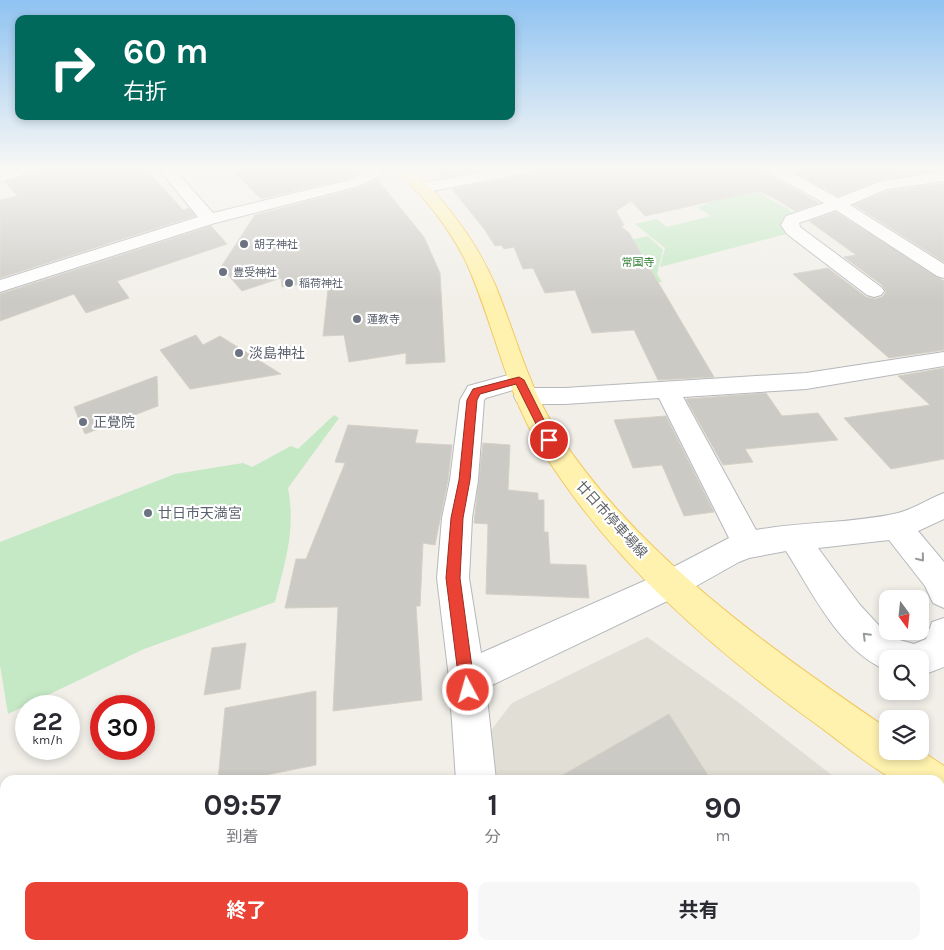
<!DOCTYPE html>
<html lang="ja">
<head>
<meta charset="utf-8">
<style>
	:root { --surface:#fff; --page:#f7f7f7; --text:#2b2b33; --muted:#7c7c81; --accent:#ea4335 }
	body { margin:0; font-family:Karla,"Noto Sans JP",sans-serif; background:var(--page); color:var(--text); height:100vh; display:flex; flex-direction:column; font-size:19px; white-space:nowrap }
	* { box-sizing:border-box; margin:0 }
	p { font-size:16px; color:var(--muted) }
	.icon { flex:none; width:28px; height:28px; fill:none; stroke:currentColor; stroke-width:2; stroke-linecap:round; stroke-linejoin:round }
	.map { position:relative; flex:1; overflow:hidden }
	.sheet { position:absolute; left:0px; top:775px; width:945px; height:175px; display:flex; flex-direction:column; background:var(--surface); border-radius:15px 15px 0 0; box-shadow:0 2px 8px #0003 }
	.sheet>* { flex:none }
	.top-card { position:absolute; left:15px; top:15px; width:500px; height:105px; border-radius:10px; box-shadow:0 2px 8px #0003; background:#00695c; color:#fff; overflow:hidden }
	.needle { width:32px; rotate:165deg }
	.fabs { position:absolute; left:879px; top:590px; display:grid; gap:10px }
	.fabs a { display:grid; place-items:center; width:50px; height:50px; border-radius:10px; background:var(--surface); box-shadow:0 2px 8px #0003; font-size:25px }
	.speed { position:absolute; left:15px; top:695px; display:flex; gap:10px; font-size:25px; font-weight:700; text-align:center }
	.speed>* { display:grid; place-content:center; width:65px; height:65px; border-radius:50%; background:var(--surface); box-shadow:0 2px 8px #0003; line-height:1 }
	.speed small { font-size:12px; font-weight:400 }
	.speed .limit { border:8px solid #d22; background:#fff; color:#111 }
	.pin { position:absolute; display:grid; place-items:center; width:42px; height:42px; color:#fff; margin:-21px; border:2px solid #fff; border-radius:50%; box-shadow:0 1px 5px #0007 }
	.me { position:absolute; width:55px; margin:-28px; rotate:354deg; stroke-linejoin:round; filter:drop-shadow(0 0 4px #0008) }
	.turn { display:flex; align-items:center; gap:18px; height:105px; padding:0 25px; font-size:22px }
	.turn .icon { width:65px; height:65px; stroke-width:2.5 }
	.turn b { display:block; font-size:35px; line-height:42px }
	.eta { display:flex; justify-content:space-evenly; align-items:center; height:85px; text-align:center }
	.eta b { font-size:30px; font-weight:700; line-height:35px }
	.cta { display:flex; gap:10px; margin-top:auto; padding:10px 25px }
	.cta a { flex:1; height:58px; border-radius:10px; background:var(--accent); color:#fff; font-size:20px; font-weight:700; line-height:58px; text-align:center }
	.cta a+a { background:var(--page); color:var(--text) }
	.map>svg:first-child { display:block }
	.education { fill:#e1ded6 }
	.green { fill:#c5e8c5 }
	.building { fill:#cccac5; stroke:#d6d1c6 }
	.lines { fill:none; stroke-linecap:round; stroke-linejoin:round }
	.minor-casing { stroke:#b5b8bc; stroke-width:2 }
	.major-casing { stroke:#f2c960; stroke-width:2 }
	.minor { fill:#fff; fill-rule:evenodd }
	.major { fill:#fff2af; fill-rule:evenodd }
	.oneway { stroke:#979a9d }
	.route { fill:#ea4335; stroke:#982c22 }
	.worship-dot { fill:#6b7280; stroke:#fff; stroke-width:2 }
	.labels { text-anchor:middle; stroke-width:4.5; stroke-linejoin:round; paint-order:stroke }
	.far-worship-label { font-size:11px; fill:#5b616d; stroke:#fff; text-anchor:start }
	.far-park-label { font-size:11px; fill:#348238; stroke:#fff }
	.worship-label { font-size:14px; fill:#5b616d; stroke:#fff; text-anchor:start }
	.street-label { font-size:14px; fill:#5f6368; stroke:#fff }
</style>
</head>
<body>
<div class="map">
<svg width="944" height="950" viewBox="0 0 944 950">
	<rect width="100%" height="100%" fill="#f1efe8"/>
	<g class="education">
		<polygon points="647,637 738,702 838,780 495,780 489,733 512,703"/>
		<polygon points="940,843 944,845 944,950 519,950 518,945 940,945"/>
	</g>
	<g class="green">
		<polygon points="719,169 796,214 790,233 660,267 665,248 635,224 657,219 667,227 711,216 697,207 708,204 701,200"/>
		<polygon points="648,236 663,250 657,274 662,282 601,288 606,245"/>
		<path d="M334,415L339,418L288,488C296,531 285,561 275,602L144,649L8,714L0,665V542L175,474L243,463L252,467L291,446L298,449Z"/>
	</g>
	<g class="building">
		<polygon points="36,168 145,168 183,210 189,208 195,216 0,278 0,200 18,196 5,182 33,173"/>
		<polygon points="230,168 367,168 348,178 261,199"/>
		<polygon points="435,168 494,168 442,177"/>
		<polygon points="539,168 763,168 766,173 819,203 795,211 772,197 759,191 645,216 631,201 616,211 624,225 621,226 629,233 714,377 658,380 634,330 592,333 575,290 545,293 533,268 523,269 514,247 504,249 501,245 495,246 485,230 452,189 535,173"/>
		<polygon points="787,168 944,168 944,169 879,180 838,196"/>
		<polygon points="377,179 424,237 440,273 445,362 406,364 406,353 349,362 344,335 323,336 329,280 282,287 281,278 242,291 221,267 255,215 359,188"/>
		<polygon points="944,183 944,262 854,205 888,191"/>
		<polygon points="836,212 944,281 944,350 889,358 793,274 828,268 866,297 875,299 882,297 886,292 882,285 844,257 856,255 809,221"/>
		<polygon points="211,226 227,244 117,281 129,298 86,313 74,294 0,321 0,294"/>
		<polygon points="196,335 203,345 220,336 281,374 190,389 160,350"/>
		<polygon points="944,368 944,459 891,469 844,418 930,405 898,376"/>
		<polygon points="157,376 158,406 85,434 74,407"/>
		<polygon points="766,393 782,416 818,413 838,440 745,449 753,462 723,465 686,399"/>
		<polygon points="666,416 714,512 684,516 662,465 633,468 614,420"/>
		<polygon points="348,425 418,430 415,443 452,445 448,480 435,545 423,543 420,606 416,606 422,700 333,711 338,607 285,608 296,559 306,559 345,463 335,462"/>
		<polygon points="483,443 510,445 508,490 538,493 538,500 544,500 544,532 548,532 550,564 586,565 589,598 486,594 488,524 474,523"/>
		<polygon points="246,643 240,689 204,695 212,648"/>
		<polygon points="316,691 316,765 241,780 218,780 225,708"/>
		<polygon points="669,714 711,780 554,780"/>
	</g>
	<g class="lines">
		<defs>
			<g id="minor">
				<polygon points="12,168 34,168 32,171 0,182 0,172"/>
				<polygon points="158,168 173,168 213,213 349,180 371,168 390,168 388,171 359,186 215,223 0,292 0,280 198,217"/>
				<polygon points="505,168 537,168 535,171 530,172 422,193 417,191 414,188 417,185 422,183"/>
				<polygon points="765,168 783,168 838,198 879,182 944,171 944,181 887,189 850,205 944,264 944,278 937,276 836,210 799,223 800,227 881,287 884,291 881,295 874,297 867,295 787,234 781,225 786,216 824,203 767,171"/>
				<path d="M944,352V366L806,389L683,397L756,530C803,521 851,524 898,513C914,509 928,499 944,493V519L918,531L944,562V608L933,603L925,586L889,540L818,548L860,605L885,632L896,639L914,644L926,639L932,622L944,618V667L920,676V659H888V671C839,651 813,593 786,551L749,558L739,562L682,594L486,688L496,780H456L449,678L437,578L442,518L450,480L460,400L468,386L519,372L527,374L531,380L527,386L486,398L484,400L478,480L472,518L469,578L481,653L660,574L729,538L659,398L565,404H526L517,402L514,396L517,390L526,388H565L806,373Z"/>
				<rect x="469" y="945" width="48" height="5"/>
			</g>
			<path id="major" d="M396,168H412C447,203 477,242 496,287C516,336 529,389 558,433C639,557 767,646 888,729V751L920,750L944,766V794L940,796V780C929,780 902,783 893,779C871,767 844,745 823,729C715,652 610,561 540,447C505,390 494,324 467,264C455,238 438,215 419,193C411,185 402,177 396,168Z"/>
		</defs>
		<use href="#minor" class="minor-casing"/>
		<use href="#major" class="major-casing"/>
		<use href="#minor" class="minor"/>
		<use href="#major" class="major"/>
	</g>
	<defs><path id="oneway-chevron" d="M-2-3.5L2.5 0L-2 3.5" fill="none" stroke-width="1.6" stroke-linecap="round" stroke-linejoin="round" transform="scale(1.25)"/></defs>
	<g class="oneway">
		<use href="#oneway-chevron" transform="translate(921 558) rotate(51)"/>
		<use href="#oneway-chevron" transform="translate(866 636) rotate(-135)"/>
	</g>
	<linearGradient id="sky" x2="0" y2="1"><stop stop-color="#8fc3f1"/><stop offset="0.56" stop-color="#f9f8f5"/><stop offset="1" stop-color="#f9f8f5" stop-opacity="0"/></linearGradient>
	<rect width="944" height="301" fill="url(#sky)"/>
	<polygon class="route" points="519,377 524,380 554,440 553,442 545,442 516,384 480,394 477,400 470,480 463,518 460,578 475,690 473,695 468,697 462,695 460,690 446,578 451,518 459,480 467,400 473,389"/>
	<g class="worship-dot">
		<circle cx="244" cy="244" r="5"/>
		<circle cx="223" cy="272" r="5"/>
		<circle cx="289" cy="283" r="5"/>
		<circle cx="357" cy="319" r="5"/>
		<circle cx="239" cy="353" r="5"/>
		<circle cx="83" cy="422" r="5"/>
		<circle cx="148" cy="513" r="5"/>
	</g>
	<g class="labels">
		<g class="far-worship-label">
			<text x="254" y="248">胡子神社</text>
			<text x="233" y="276">豊受神社</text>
			<text x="299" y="287">稲荷神社</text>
			<text x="367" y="323">蓮教寺</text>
		</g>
		<g class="far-park-label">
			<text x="638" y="266">常国寺</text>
		</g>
		<g class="worship-label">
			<text x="249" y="358">淡島神社</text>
			<text x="93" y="427">正覺院</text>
			<text x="158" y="518">廿日市天満宮</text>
		</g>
		<g class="street-label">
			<text transform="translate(612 519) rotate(48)" y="5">廿日市停車場線</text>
		</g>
	</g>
</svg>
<div class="fabs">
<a><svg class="needle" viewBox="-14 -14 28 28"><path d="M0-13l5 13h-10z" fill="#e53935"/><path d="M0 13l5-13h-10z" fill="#7c7c81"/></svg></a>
<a><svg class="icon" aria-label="search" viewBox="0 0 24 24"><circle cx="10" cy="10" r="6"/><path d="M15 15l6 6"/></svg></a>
<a><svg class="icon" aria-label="layers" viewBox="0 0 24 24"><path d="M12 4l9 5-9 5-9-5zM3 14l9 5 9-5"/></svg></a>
</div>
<div class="speed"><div>22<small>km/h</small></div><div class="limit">30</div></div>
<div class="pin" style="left:549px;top:440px;background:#d93025"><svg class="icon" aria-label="arrive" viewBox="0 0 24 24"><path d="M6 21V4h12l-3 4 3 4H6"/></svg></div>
<svg class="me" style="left:468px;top:690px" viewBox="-20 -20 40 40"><circle r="17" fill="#ea4335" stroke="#fff" stroke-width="3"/><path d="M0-11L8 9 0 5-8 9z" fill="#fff"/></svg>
<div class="top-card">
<div class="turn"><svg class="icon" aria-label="right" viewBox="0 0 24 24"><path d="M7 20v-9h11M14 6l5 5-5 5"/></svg><div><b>60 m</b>右折</div></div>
</div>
<section class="sheet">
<div class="eta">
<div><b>09:57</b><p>到着</p></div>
<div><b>1</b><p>分</p></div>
<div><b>90</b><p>m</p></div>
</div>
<div class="cta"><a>終了</a><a>共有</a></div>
</section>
</div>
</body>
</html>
